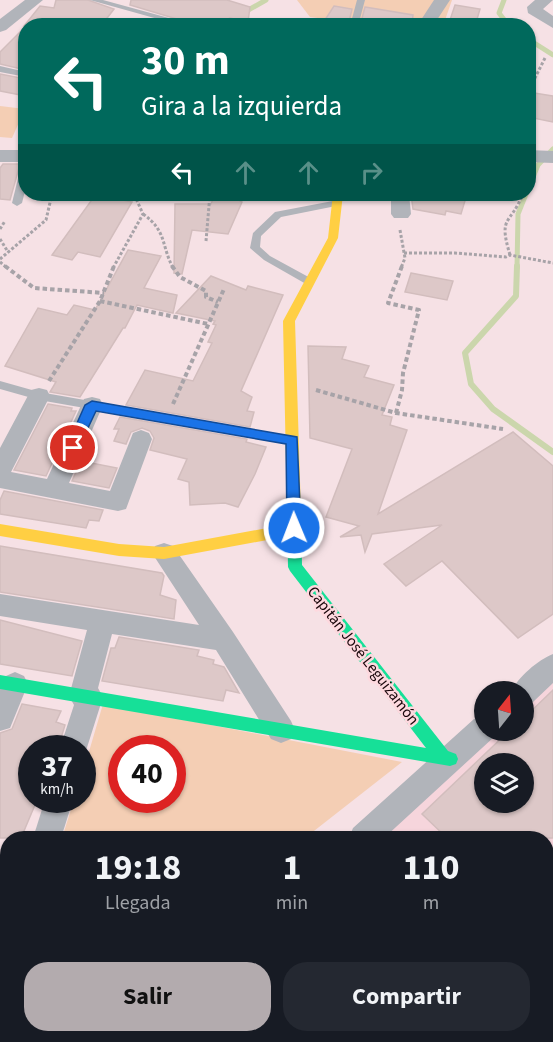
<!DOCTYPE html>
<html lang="es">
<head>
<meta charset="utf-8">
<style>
	:root { --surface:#171b24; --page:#242831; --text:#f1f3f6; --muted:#9ea1a6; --accent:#b3abae }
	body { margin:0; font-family:"Source Sans 3",sans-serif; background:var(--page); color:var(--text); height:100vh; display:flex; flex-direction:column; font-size:22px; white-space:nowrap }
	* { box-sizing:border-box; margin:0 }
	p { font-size:20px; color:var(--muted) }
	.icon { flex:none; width:33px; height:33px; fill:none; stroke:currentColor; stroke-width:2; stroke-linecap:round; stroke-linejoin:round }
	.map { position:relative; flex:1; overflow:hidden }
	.drawer { position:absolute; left:0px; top:831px; width:554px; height:212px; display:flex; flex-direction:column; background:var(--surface); border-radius:24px 24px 0 0; box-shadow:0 2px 4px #0004 }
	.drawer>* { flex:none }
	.banner { position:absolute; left:18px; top:18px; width:518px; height:183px; border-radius:24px; box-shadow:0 2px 4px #0004; background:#00695c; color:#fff; overflow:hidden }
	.needle { width:39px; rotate:17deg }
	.fabs { position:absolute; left:474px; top:681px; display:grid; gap:12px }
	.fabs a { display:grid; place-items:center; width:60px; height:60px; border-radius:50%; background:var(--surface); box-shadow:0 2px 4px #0004; font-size:30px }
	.speed { position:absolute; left:18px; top:735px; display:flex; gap:12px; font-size:30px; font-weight:700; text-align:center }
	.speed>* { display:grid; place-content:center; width:78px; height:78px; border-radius:50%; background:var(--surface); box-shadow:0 2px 4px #0004; line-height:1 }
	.speed small { font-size:15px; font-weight:400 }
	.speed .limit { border:9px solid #d22; background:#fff; color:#111 }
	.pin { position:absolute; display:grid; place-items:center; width:51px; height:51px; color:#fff; margin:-26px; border:3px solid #fff; border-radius:50%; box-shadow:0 2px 6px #0007 }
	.me { position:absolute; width:66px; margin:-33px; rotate:359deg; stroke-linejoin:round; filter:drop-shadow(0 0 4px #0008) }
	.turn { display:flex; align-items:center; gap:21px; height:126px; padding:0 24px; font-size:27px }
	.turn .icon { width:78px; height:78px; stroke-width:2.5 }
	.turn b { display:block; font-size:42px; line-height:51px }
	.lanes { display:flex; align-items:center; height:57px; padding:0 24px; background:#0003; justify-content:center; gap:30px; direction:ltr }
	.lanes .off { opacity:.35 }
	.eta { display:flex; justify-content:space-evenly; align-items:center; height:102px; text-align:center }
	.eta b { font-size:36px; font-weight:700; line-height:42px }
	.button { display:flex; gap:12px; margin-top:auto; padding:12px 24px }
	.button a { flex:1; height:69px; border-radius:24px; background:var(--accent); color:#111; font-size:24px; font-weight:700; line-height:69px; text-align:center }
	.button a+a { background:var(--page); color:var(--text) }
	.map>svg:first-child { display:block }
	.built { fill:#f6d5dc; fill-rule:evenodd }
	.green { fill:#f4ceb4; fill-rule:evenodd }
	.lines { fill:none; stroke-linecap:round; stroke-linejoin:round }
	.stream-far1 { stroke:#cbd6ac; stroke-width:5 }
	.stream { stroke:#cbd6ac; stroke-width:6 }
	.building { fill:#ddc8c8; stroke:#d2bdbd; stroke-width:1.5; fill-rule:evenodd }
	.path-far1 { stroke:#a7a3a8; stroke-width:3; stroke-dasharray:3 2; stroke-linecap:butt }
	.path { stroke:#a7a3a8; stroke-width:4; stroke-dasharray:4.5 3; stroke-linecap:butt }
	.lane { fill:#b1b4ba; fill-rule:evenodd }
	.street { fill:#b1b4ba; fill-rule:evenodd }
	.fast { fill:#16e098; fill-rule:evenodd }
	.slow { fill:#ffcf43; fill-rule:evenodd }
	.route { fill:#1a73e8; stroke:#114b97; stroke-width:1.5 }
	.labels { text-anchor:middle; stroke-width:5; stroke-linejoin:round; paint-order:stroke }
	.street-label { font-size:16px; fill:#1a070b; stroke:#fed9df }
</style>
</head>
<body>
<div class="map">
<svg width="553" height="1042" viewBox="0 0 553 1042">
	<rect width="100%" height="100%" fill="#f6e1e5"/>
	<g class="built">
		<path d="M553,673V1042H144L152,1035H546V838H370L489,731L524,730V700ZM484,764H524V802H484Z"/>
		<polygon points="0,884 7,886 8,1035 91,1035 83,1042 0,1042"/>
	</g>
	<g class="green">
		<polygon points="297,0 452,0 443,26 428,25 386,17 363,24 310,17"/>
		<polygon points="0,106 25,109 12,138 0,137"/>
		<path d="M103,704L402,762L305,838H62L74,800H82L83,772ZM122,748H172V800H122Z"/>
		<polygon points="258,1035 383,1035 389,1042 252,1042"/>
	</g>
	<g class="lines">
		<g class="stream-far1">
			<polyline points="504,0 499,13 509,26"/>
			<polyline points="243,13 266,0"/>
			<polyline points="528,39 553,55"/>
			<polyline points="528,189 538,165 553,149"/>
			<polyline points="517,268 518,214 526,194"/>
		</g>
		<polyline class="stream" points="517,266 516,296 465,353 471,384 493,409 553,452"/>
	</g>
	<g class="building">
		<polygon points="56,0 88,0 114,9 101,26 24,26 40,6 54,8"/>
		<polygon points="131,0 227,0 250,7 248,22 230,18 212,26 200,26 130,5"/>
		<polygon points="455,5 480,9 475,26 448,26"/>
		<polygon points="334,6 352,9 348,26 321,26"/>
		<polygon points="365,7 413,15 412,26 360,26"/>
		<polygon points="26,26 26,70 0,64 0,52"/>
		<polygon points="0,74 26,79 26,96 0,91"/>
		<polygon points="528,92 553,96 553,122 528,117"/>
		<polygon points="3,164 20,164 10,200 0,199 0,168"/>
		<polygon points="96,194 132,202 100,257 78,252 72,260 52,255"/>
		<polygon points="215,194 229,194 242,202 228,234 192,230 182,274 174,273 175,204 211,204"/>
		<polygon points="411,194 467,194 461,214 446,211 445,215 413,209"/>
		<polygon points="128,250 161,256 144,288 177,295 173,313 137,305 125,328 123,328 80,397 50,392 56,382 5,366 38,308 67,315 74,305 95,310"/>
		<polygon points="411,273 453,281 447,300 405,292"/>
		<polygon points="211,276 246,290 248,286 283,295 241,391 252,397 247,411 254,412 250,427 126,405 145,370 193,381 212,343 208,342 216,325 213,324 215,321 176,313"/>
		<polygon points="308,346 346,347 342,359 369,366 364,377 394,385 382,415 392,417 390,425 407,430 378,514 513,432 553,466 553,614 518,638 442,561 406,586 384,564 442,525 372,534 365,552 361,535 340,537 359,526 326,517 352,449 310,438"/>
		<polygon points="48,404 72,408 71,411 76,411 46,476 14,470"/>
		<polygon points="120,417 247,439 246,442 266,447 255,474 238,507 225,503 190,505 189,482 178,479 187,459 150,450 154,438 150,431 142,428 131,432 126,444 114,441 119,429 114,429"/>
		<polygon points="81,461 117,468 109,488 72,481"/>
		<polygon points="4,491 103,510 99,521 89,520 86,528 0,514 0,500"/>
		<polygon points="0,546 162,573 164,576 160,595 176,600 174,619 0,592"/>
		<polygon points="0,620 82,641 72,676 0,664"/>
		<polygon points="119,637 199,650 197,656 214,660 213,664 224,667 239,693 226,690 223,701 102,681 111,648 115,648"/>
		<path d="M553,690V838H447L422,814L510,730H524V718ZM484,764H524V802H484Z"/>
		<polygon points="22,704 61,711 56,722 65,725 58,748 32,748 32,800 37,800 21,838 0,838 0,733 12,729"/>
	</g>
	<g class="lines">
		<g class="path-far1">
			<polyline points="528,92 545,58"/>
			<path d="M143,214C167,231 161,245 173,268"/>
			<polyline points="0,229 5,221"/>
			<polyline points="400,230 405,258 401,268"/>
			<polyline points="0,239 8,252"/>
			<polyline points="206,241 210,194"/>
			<polyline points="404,253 455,253 506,257 510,255 553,263"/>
			<path d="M510,255C498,215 510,226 523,194"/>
			<polyline points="0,259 46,220 52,194"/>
			<polyline points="0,262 7,268"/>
			<polyline points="113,268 143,214 134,194"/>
		</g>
		<g class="path">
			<polyline points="5,266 34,288 104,293"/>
			<polyline points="172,266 180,277 206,291 206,297 218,302"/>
			<polyline points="100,301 208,324"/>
			<polyline points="49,381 100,301 114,266"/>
			<polyline points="316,390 396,413 503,429"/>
			<polyline points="173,404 224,289"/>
			<polyline points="396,413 402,390 403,373 419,310 388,303 402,266"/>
		</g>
		<g class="lane">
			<polygon points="90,0 103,0 198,26 183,26"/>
			<polygon points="357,0 365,0 358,26 350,26"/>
			<polygon points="229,20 255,26 214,26"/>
			<polygon points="0,66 26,72 26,77 0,72"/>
			<polygon points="26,163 26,187 22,203 17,206 12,203 21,166"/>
			<polygon points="338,200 341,201 341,205 281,217 261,236 260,247 270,256 314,280 314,284 306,284 264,260 250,248 253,233 275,212"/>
			<polygon points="0,381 39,392 290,436 296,440 290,444 39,400 0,389"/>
		</g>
		<g class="street">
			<polygon points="25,0 43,0 6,30 0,32 0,19"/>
			<polygon points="434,0 450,0 433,26 417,26"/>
			<polygon points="535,0 553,0 543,9 553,16 553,28 528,13 527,7"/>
			<rect x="0" y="150" width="26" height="12"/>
			<polygon points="528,150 553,151 553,163 528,162"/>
			<polygon points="391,194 409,194 411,214 408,218 394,218 391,214"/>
			<polygon points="39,388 47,390 50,396 11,472 47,479 84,399 92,397 100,399 103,405 69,483 110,491 133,433 141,430 149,433 152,439 126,509 118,511 0,488 0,448 31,390"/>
			<polygon points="164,543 173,546 233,632 291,721 295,730 291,739 281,743 271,739 216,650 112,634 98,688 103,697 84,757 82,748 60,748 74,705 69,696 87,630 0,616 0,594 199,625 152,553 155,546"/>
			<path d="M553,654V683L533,702L524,705V692H511C518,677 538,660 553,654Z"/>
			<polygon points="15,672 24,676 28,684 10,728 0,731 0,688 6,676"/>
			<polygon points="484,715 484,730 497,730 494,737 384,838 349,838 353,828 474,719"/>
			<polygon points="45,800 73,800 61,838 33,838"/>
			<polygon points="0,854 8,855 8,885 0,884"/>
			<polygon points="121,1035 158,1035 155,1042 118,1042"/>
		</g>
		<polygon class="fast" points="294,508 299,509 301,513 302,565 448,751 456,754 458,759 456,764 450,766 0,689 0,675 426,748 290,571 288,567 287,513 289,509"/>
		<g class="slow">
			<polygon points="333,194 343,194 338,238 295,321 301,513 299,517 289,517 287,513 283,321 328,238"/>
			<polygon points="294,523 299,525 301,529 299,533 294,535 164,559 119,556 0,536 0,524 119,544 164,547"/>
		</g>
	</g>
	<polygon class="route" points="92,401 297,437 301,528 299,532 289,532 287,528 286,444 96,411 77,451 68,451 66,448 85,405"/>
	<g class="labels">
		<g class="street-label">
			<text transform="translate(364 655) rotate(52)" y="6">Capitán José Leguizamón</text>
		</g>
	</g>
</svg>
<div class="fabs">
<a><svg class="needle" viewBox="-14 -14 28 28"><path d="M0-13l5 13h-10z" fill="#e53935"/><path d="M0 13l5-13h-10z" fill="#9ea1a6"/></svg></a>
<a><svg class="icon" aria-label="layers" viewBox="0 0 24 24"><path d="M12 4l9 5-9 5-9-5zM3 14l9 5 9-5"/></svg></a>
</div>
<div class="speed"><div>37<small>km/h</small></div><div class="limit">40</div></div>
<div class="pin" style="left:73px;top:448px;background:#d93025"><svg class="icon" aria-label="arrive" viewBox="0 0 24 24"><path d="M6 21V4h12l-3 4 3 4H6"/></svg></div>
<svg class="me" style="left:294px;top:528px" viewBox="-20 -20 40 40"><circle r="17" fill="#1a73e8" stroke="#fff" stroke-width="3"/><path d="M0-11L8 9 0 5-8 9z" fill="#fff"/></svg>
<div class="banner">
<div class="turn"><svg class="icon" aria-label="left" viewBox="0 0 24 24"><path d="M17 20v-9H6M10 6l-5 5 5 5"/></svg><div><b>30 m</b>Gira a la izquierda</div></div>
<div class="lanes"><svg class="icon" aria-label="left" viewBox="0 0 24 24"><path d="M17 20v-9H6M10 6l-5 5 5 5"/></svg><svg class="icon off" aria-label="ahead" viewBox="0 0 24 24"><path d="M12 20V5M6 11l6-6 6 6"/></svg><svg class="icon off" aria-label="ahead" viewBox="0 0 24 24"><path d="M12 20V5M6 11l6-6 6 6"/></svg><svg class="icon off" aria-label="right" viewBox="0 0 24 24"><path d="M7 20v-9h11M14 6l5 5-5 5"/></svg></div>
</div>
<section class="drawer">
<div class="eta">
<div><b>19:18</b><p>Llegada</p></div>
<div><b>1</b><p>min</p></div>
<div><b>110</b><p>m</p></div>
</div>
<div class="button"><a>Salir</a><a>Compartir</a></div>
</section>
</div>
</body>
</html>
